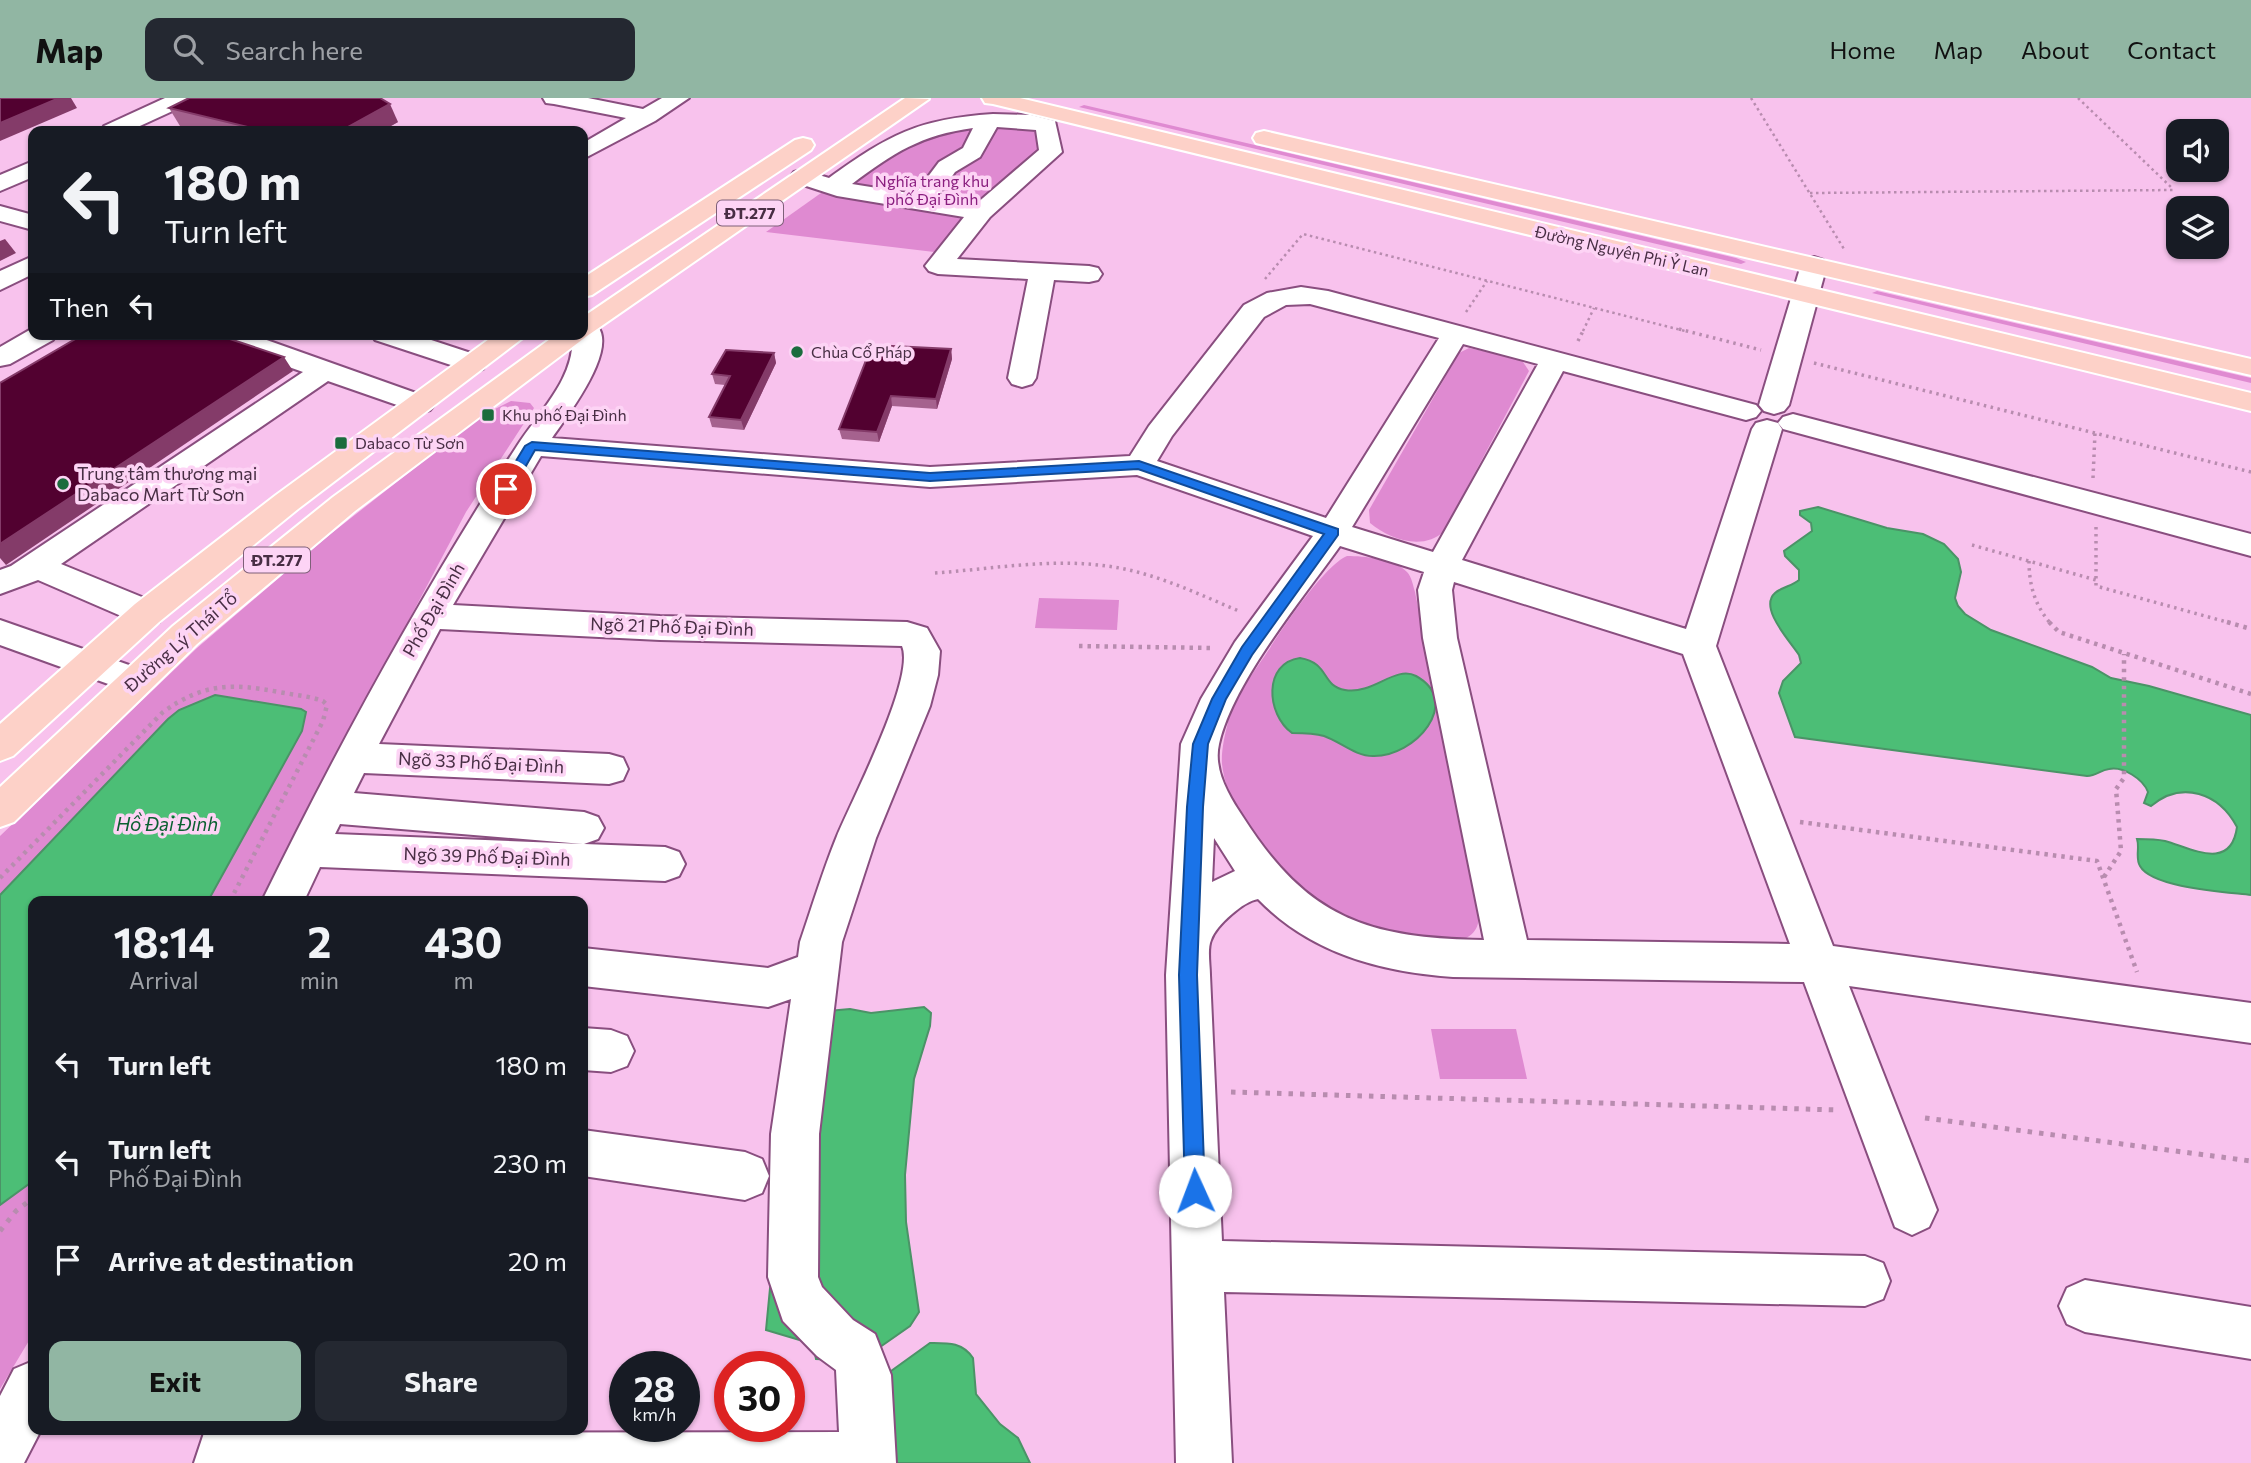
<!DOCTYPE html>
<html lang="en">
<head>
<meta charset="utf-8">
<style>
	:root { --surface:#171b24; --page:#242831; --text:#f1f3f6; --muted:#9ea1a6; --accent:#91b6a3 }
	body { margin:0; font-family:Commissioner,sans-serif; background:var(--page); color:var(--text); height:100vh; display:flex; flex-direction:column; font-size:26px; white-space:nowrap }
	* { box-sizing:border-box; margin:0 }
	p { font-size:23px; color:var(--muted) }
	.icon { flex:none; width:38px; height:38px; fill:none; stroke:currentColor; stroke-width:2; stroke-linecap:round; stroke-linejoin:round }
	.map { position:relative; flex:1; overflow:hidden }
	.drawer { position:absolute; left:28px; top:798px; width:560px; height:539px; display:flex; flex-direction:column; background:var(--surface); border-radius:14px; box-shadow:0 2px 5px #0004 }
	.drawer>* { flex:none }
	.guide { position:absolute; left:28px; top:28px; width:560px; height:214px; border-radius:14px; box-shadow:0 2px 5px #0004; background:#171b24; color:var(--text); overflow:hidden }
	.tools { position:absolute; left:2166px; top:21px; display:grid; gap:14px }
	.tools a { display:grid; place-items:center; width:63px; height:63px; border-radius:14px; background:var(--surface); box-shadow:0 2px 5px #0004; font-size:35px }
	.speed { position:absolute; left:609px; top:1253px; display:flex; gap:14px; font-size:35px; font-weight:700; text-align:center }
	.speed>* { display:grid; place-content:center; width:91px; height:91px; border-radius:50%; background:var(--surface); box-shadow:0 2px 5px #0004; line-height:1 }
	.speed small { font-size:18px; font-weight:400 }
	.speed .limit { border:10px solid #d22; background:#fff; color:#111 }
	.pin { position:absolute; display:grid; place-items:center; width:60px; height:60px; color:#fff; margin:-30px; border:4px solid #fff; border-radius:50%; box-shadow:0 2px 7px #0007 }
	.me { position:absolute; width:77px; margin:-38px; rotate:358deg; stroke-linejoin:round; filter:drop-shadow(0 0 5px #0008) }
	.turn { display:flex; align-items:center; gap:24px; height:147px; padding:0 21px; font-size:32px }
	.turn .icon { width:91px; height:91px; stroke-width:2.5 }
	.turn b { display:block; font-size:49px; line-height:60px }
	.then { display:flex; align-items:center; height:66px; padding:0 21px; background:#0003; gap:14px; font-size:26px }
	.eta { display:flex; justify-content:space-evenly; align-items:center; height:119px; text-align:center }
	.eta b { font-size:42px; font-weight:700; line-height:49px }
	.button { display:flex; gap:14px; margin-top:auto; padding:14px 21px }
	.button a { flex:1; height:80px; border-radius:14px; background:var(--accent); color:#111; font-size:28px; font-weight:700; line-height:80px; text-align:center }
	.button a+a { background:var(--page); color:var(--text) }
	ul { padding:0; list-style:none }
	li { display:flex; align-items:center; gap:21px; height:98px; padding:0 21px }
	li div { flex:1 }
	li b { display:block; font-size:26px }
	li em { font-style:normal }
	header { display:flex; align-items:center; gap:42px; box-sizing:border-box; height:98px; padding:0 35px; background:var(--accent); color:#111 }
	header strong { font-size:33px }
	nav { display:flex; gap:38px; margin-inline-start:auto; font-size:24px }
	.search { width:490px; height:63px; background:var(--page); display:flex; align-items:center; gap:18px; box-sizing:border-box; padding:0 24px; border-radius:14px; color:var(--muted); font-size:26px }
	.map>svg:first-child { display:block }
	.green { fill:#df8ad1 }
	.water { fill:#4cbe76; stroke:#4b9367; stroke-width:2 }
	.lines { fill:none; stroke-linecap:round; stroke-linejoin:round }
	.minor-casing { stroke:#894e7f; stroke-width:4 }
	.major-casing { stroke:#fff; stroke-width:4 }
	.path-far3 { stroke:#b88caf; stroke-width:2.5; stroke-dasharray:2.5 3.5; stroke-linecap:butt }
	.path-far2 { stroke:#b88caf; stroke-width:3.5; stroke-dasharray:2.5 4.5; stroke-linecap:butt }
	.path-far1 { stroke:#b88caf; stroke-width:4.5; stroke-dasharray:3.5 5; stroke-linecap:butt }
	.path { stroke:#b88caf; stroke-width:5; stroke-dasharray:4.5 7; stroke-linecap:butt }
	.minor { fill:#fff; fill-rule:evenodd }
	.major { fill:#fdd1c8; fill-rule:evenodd }
	.wall { fill:#a5628e }
	.shaded-wall { fill:#843b69 }
	.building { fill:#520130; stroke:#843b69; stroke-width:2 }
	.route { fill:#1a73e8; stroke:#114b97; stroke-width:2 }
	.poi-dot { fill:#1b6c3d; stroke:#fdd4f5; stroke-width:2.5 }
	.labels { text-anchor:middle; stroke-width:7; stroke-linejoin:round; paint-order:stroke }
	.far-park-label { font-size:16px; fill:#8a1e7f; stroke:#fdd4f5 }
	.shield { fill:#fdd4f5; stroke:#7e6079; stroke-width:2 }
	.shield-label { font-size:16px; font-weight:bold; fill:#482e44 }
	.far-street-label { font-size:16px; fill:#482e44; stroke:#fdd4f5 }
	.far-poi-label { font-size:16px; fill:#482e44; stroke:#fdd4f5; text-anchor:start }
	.poi-label { font-size:18px; fill:#482e44; stroke:#fdd4f5; text-anchor:start }
	.street-label { font-size:18px; fill:#482e44; stroke:#fdd4f5 }
	.water-label { font-size:19px; font-style:italic; fill:#0b6032; stroke:#fdd4f5 }
</style>
</head>
<body>
<header>
<strong>Map</strong>
<div class="search"><svg class="icon" aria-label="search" viewBox="0 0 24 24"><circle cx="10" cy="10" r="6"/><path d="M15 15l6 6"/></svg>Search here</div>
<nav><a>Home</a><a>Map</a><a>About</a><a>Contact</a></nav>
</header>
<div class="map">
<svg width="2251" height="1365" viewBox="0 0 2251 1365">
	<rect width="100%" height="100%" fill="#f8c2ed"/>
	<g class="green">
		<polygon points="1084,7 1736,160 1746,164 1741,166 1079,9"/>
		<polygon points="1043,25 1056,54 951,156 766,134 893,44 934,29"/>
		<polygon points="1877,193 2251,280 2251,285 1872,195"/>
		<path d="M1469,250L1521,261L1529,273L1444,433C1424,453 1390,442 1370,425L1369,412L1459,255Z"/>
		<polygon points="511,303 530,305 534,310 466,414 320,690 264,803 33,803 33,1236 0,1291 0,738 197,550 328,438 467,329 487,315"/>
		<path d="M1347,458C1364,458 1395,461 1407,474C1412,479 1413,488 1415,494L1479,814C1480,835 1469,841 1450,846C1423,840 1394,837 1367,829C1304,809 1229,732 1222,666C1221,653 1225,636 1228,624C1235,597 1255,573 1270,550C1284,528 1325,467 1347,458Z"/>
		<polygon points="1039,500 1119,502 1117,532 1035,530"/>
		<polygon points="1431,931 1516,931 1527,981 1440,981"/>
	</g>
	<g class="water">
		<path d="M1818,409L1887,430L1923,436L1944,446L1958,461L1961,474L1955,500L1958,508L1965,516L1991,532L2092,569L2111,580L2149,588L2251,617V797C2227,794 2152,790 2140,768C2135,760 2140,750 2137,741C2146,741 2156,741 2165,743C2191,750 2231,774 2237,729C2219,695 2182,682 2151,708L2144,705L2148,694C2143,681 2123,668 2109,671C2100,672 2097,678 2087,678L1795,639L1779,595L1783,583L1801,565L1799,557C1791,544 1758,510 1775,495C1782,489 1792,488 1799,482V472L1785,458L1784,453L1812,433L1811,425L1800,417V413Z"/>
		<path d="M1300,560C1330,565 1321,588 1345,592C1373,597 1395,567 1416,578C1463,604 1415,659 1373,658C1355,658 1341,644 1324,638C1314,635 1302,635 1292,635C1266,616 1263,565 1300,560Z"/>
		<polygon points="215,597 301,611 306,614 302,633 208,803 33,803 33,1083 0,1107 0,797 168,621 179,612"/>
		<polygon points="924,909 931,915 930,928 914,981 905,1077 906,1124 919,1214 910,1228 860,1263 816,1261 813,1246 766,1232 776,1128 806,915 850,911 871,915"/>
		<path d="M930,1245C948,1245 962,1244 973,1260L976,1296L1000,1326L1018,1340L1030,1365H840L848,1304Z"/>
	</g>
	<g class="lines">
		<defs>
			<g id="minor">
				<polygon points="165,0 193,0 190,5 129,33 101,33 104,28"/>
				<polygon points="543,0 588,0 643,11 662,0 689,0 655,23 583,61 583,45 626,20 554,6 546,5"/>
				<path d="M993,16L1031,17L1055,23L1062,54L990,119L957,161L1089,168L1098,170L1102,176L1098,182L1089,184L1054,182L1036,280L1032,286L1022,289L1012,286L1008,280L1028,181L938,176L929,173L925,168L964,119L837,98L794,84L790,79L794,74L802,72L829,80C889,37 917,21 993,16ZM997,29L1036,32L1039,52L976,106L937,100L955,74L980,59ZM973,30L963,50L939,64L915,96L852,86C893,55 921,37 973,30Z"/>
				<polygon points="33,63 33,79 0,93 0,77"/>
				<polygon points="0,108 33,117 33,132 0,123"/>
				<polygon points="33,158 33,176 0,192 0,173"/>
				<polygon points="1814,159 1823,162 1827,167 1789,307 1784,313 1774,316 1764,313 1759,307 1801,167 1805,162"/>
				<path d="M1301,189L1328,193L1756,307L1761,313L1756,319L1746,322L1563,273L1462,462L1686,531L1752,331L1756,325L1767,322L1778,325L1782,331L1716,548L1833,848L2251,905V945L1849,888L1937,1112L1929,1129L1912,1137L1895,1129L1804,884L1453,879C1380,874 1310,855 1258,801C1244,803 1216,827 1211,842C1207,851 1210,867 1210,877L1222,1143L1865,1158L1883,1165L1890,1183L1883,1201L1865,1208L1224,1194L1232,1365H1176L1166,877L1181,646L1201,601L1235,544L1313,438L1137,377L930,389L541,358L453,507L660,518L907,524L927,530L940,553L938,577L930,608L876,740L842,844L819,1036L818,1179L822,1189L853,1222L875,1236L891,1277L896,1365H194L205,1332H259L258,1335L839,1334L836,1272L817,1258L783,1223L768,1179L771,1036L791,901L768,909L583,888V850L768,870L798,859L800,844C812,809 823,772 837,738C851,704 916,579 902,548L660,542L440,531L379,646L609,656L623,660L628,671L623,682L609,686L364,675L354,695L584,714L598,719L604,730L598,741L584,746L665,749L679,754L685,766L679,778L665,783L320,769L304,803H262C339,646 422,494 517,348C539,314 577,278 572,236H583V220C635,232 567,318 552,340L930,369L1130,358L1149,328L1244,207L1267,195ZM1310,206L1439,240L1326,420L1157,363L1172,338L1264,219L1286,207ZM1463,246L1538,266L1433,454L1352,429ZM1340,448L1424,474L1418,492L1423,540L1484,842C1368,840 1308,821 1243,719C1229,698 1213,672 1219,646C1233,584 1303,500 1340,448ZM1454,484L1683,556L1790,846L1527,842L1457,540L1452,492ZM340,726L583,746L335,736ZM1214,740L1235,773L1212,784Z"/>
				<polygon points="33,230 33,236 57,236 53,242 10,266 0,268 0,249"/>
				<polygon points="209,236 250,236 430,300 435,306 430,312 420,315 328,283 61,466 159,506 164,515 159,524 147,527 135,524 38,482 0,496 0,472 11,468 303,274 213,242"/>
				<polygon points="371,236 413,236 483,259 487,265 483,271 473,273 463,271 375,242"/>
				<polygon points="1793,316 2251,436 2251,458 1783,331 1778,325 1783,319"/>
				<polygon points="0,522 149,574 154,583 149,592 136,596 0,547"/>
				<polygon points="583,930 611,932 627,938 634,953 627,968 611,974 583,972"/>
				<polygon points="583,1032 745,1054 762,1061 769,1078 762,1095 745,1102 583,1078"/>
				<polygon points="2085,1182 2251,1209 2251,1261 2085,1234 2067,1226 2059,1208 2067,1190"/>
				<polygon points="33,1263 33,1332 41,1332 24,1365 0,1365 0,1298 14,1271"/>
			</g>
			<g id="major">
				<polygon points="905,0 929,1 587,238 355,413 197,546 14,724 0,729 0,689 173,528 333,399 557,236 583,236 583,219"/>
				<polygon points="982,0 1020,0 2251,295 2251,313 993,6 985,5"/>
				<polygon points="1264,33 2251,261 2251,277 1256,45 1253,40 1256,35"/>
				<polygon points="803,40 811,42 814,47 811,52 592,197 583,199 583,180 795,42"/>
				<polygon points="496,236 528,236 298,411 159,524 13,658 0,663 0,626 135,506 276,397"/>
			</g>
		</defs>
		<use href="#minor" class="minor-casing"/>
		<use href="#major" class="major-casing"/>
		<g class="path-far3">
			<polyline points="1751,0 1844,151"/>
			<polyline points="2078,0 2173,91"/>
			<polyline points="1810,95 2174,92"/>
			<polyline points="1265,181 1303,136 1685,233"/>
			<polyline points="1466,214 1487,183"/>
			<polyline points="1583,233 1594,210"/>
		</g>
		<g class="path-far2">
			<polyline points="1679,231 1761,252"/>
			<polyline points="1578,243 1584,231"/>
			<polyline points="1814,265 2251,374"/>
			<polyline points="2093,380 2095,335"/>
			<polyline points="2096,429 2096,488 2234,526"/>
			<polyline points="1972,447 2096,482"/>
			<path d="M2029,463C2029,487 2035,508 2051,526"/>
			<path d="M935,475C992,471 1050,460 1107,468C1153,474 1196,495 1239,513"/>
		</g>
		<g class="path-far1">
			<polyline points="2049,524 2059,534 2251,596"/>
			<polyline points="2227,524 2251,531"/>
			<polyline points="1079,548 1213,550"/>
			<polyline points="1800,724 2097,763 2137,874"/>
			<polyline points="2104,779 2121,753 2116,691 2124,680 2124,556"/>
			<path d="M0,780L163,614C204,585 231,585 279,594C294,597 309,598 323,603L327,607L323,623L230,803"/>
		</g>
		<g class="path">
			<polyline points="1231,994 1838,1012"/>
			<polyline points="1925,1020 2251,1063"/>
			<polyline points="0,1133 16,1113 33,1100"/>
		</g>
		<use href="#minor" class="minor"/>
		<use href="#major" class="major"/>
	</g>
	<g class="wall">
		<polygon points="169,10 398,24 382,33 202,33 180,28"/>
		<polygon points="951,251 952,261 937,311 892,308 879,344 842,341 839,331"/>
		<polygon points="774,255 776,265 744,332 712,329 709,319 725,287 715,286 712,276"/>
	</g>
	<g class="shaded-wall">
		<polygon points="59,0 71,0 77,10 0,43 0,25"/>
		<polygon points="390,6 398,24 382,33 341,33"/>
		<polygon points="5,141 16,155 0,163 0,143"/>
		<polygon points="951,251 952,261 937,311 936,301"/>
		<polygon points="774,255 776,265 744,332 741,322"/>
		<polygon points="284,259 293,273 6,467 0,460 0,446"/>
		<polygon points="891,298 892,308 879,344 877,334"/>
	</g>
	<g class="building">
		<polygon points="0,0 59,0 0,25"/>
		<polygon points="189,0 380,0 390,6 341,33 264,33 169,10"/>
		<polygon points="84,236 215,236 284,259 0,446 0,285"/>
		<polygon points="872,247 951,251 936,301 891,298 877,334 839,331"/>
		<polygon points="726,252 774,255 741,322 709,319 730,278 712,276"/>
	</g>
	<polygon class="route" points="532,344 930,375 1139,363 1338,431 1338,437 1252,557 1226,601 1208,646 1203,709 1197,877 1205,1093 1202,1100 1195,1103 1188,1100 1185,1093 1179,877 1187,709 1193,646 1212,601 1242,549 1324,436 1138,371 930,383 535,352 511,394 501,394 499,391 525,348"/>
	<g class="poi-dot">
		<circle cx="797" cy="254" r="7"/>
		<rect x="481" y="310" width="14" height="14" rx="3.5"/>
		<rect x="334" y="338" width="14" height="14" rx="3.5"/>
		<circle cx="63" cy="386" r="7"/>
	</g>
	<g class="labels">
		<g class="far-park-label">
			<text x="932" y="89">Nghĩa trang khu<tspan x="932" dy="18">phố Đại Đình</tspan></text>
		</g>
		<g class="shield">
			<rect x="717" y="102.5" width="66" height="25" rx="5"/>
			<rect x="244" y="449.5" width="66" height="25" rx="5"/>
		</g>
		<g class="shield-label">
			<text x="750" y="121">ĐT.277</text>
			<text x="277" y="468">ĐT.277</text>
		</g>
		<g class="far-street-label">
			<text transform="translate(1622 153) rotate(13)" y="6">Đường Nguyên Phi Ỷ Lan</text>
		</g>
		<g class="far-poi-label">
			<text x="811" y="260">Chùa Cổ Pháp</text>
			<text x="502" y="323">Khu phố Đại Đình</text>
			<text x="355" y="351">Dabaco Từ Sơn</text>
		</g>
		<g class="poi-label">
			<text x="77" y="382">Trung tâm thương mại<tspan x="77" dy="21">Dabaco Mart Từ Sơn</tspan></text>
		</g>
		<g class="street-label">
			<text transform="translate(434 512) rotate(-60)" y="6">Phố Đại Đình</text>
			<text transform="translate(672 529) rotate(2)" y="6">Ngõ 21 Phố Đại Đình</text>
			<text transform="translate(181 544) rotate(-41)" y="6">Đường Lý Thái Tổ</text>
			<text transform="translate(481 665) rotate(3)" y="6">Ngõ 33 Phố Đại Đình</text>
			<text transform="translate(487 759) rotate(2)" y="6">Ngõ 39 Phố Đại Đình</text>
		</g>
		<g class="water-label">
			<text x="167" y="733">Hồ Đại Đình</text>
		</g>
	</g>
</svg>
<div class="tools">
<a><svg class="icon" aria-label="sound" viewBox="0 0 24 24"><path d="M4 9h4l5-4v14l-5-4H4zM17 9q2 3 0 6"/></svg></a>
<a><svg class="icon" aria-label="layers" viewBox="0 0 24 24"><path d="M12 4l9 5-9 5-9-5zM3 14l9 5 9-5"/></svg></a>
</div>
<div class="speed"><div>28<small>km/h</small></div><div class="limit">30</div></div>
<div class="pin" style="left:506px;top:391px;background:#d93025"><svg class="icon" aria-label="arrive" viewBox="0 0 24 24"><path d="M6 21V4h12l-3 4 3 4H6"/></svg></div>
<svg class="me" style="left:1195px;top:1093px" viewBox="-20 -20 40 40"><circle r="19" fill="#fff"/><path d="M0-13L10 11 0 6-10 11z" fill="#1a73e8"/></svg>
<div class="guide">
<div class="turn"><svg class="icon" aria-label="left" viewBox="0 0 24 24"><path d="M17 20v-9H6M10 6l-5 5 5 5"/></svg><div><b>180 m</b>Turn left</div></div>
<div class="then">Then<svg class="icon" aria-label="left" viewBox="0 0 24 24"><path d="M17 20v-9H6M10 6l-5 5 5 5"/></svg></div>
</div>
<section class="drawer">
<div class="eta">
<div><b>18:14</b><p>Arrival</p></div>
<div><b>2</b><p>min</p></div>
<div><b>430</b><p>m</p></div>
</div>
<ul>
<li><svg class="icon" aria-label="left" viewBox="0 0 24 24"><path d="M17 20v-9H6M10 6l-5 5 5 5"/></svg><div><b>Turn left</b></div><em>180 m</em></li>
<li><svg class="icon" aria-label="left" viewBox="0 0 24 24"><path d="M17 20v-9H6M10 6l-5 5 5 5"/></svg><div><b>Turn left</b><p>Phố Đại Đình</p></div><em>230 m</em></li>
<li><svg class="icon" aria-label="arrive" viewBox="0 0 24 24"><path d="M6 21V4h12l-3 4 3 4H6"/></svg><div><b>Arrive at destination</b></div><em>20 m</em></li>
</ul>
<div class="button"><a>Exit</a><a>Share</a></div>
</section>
</div>
</body>
</html>
